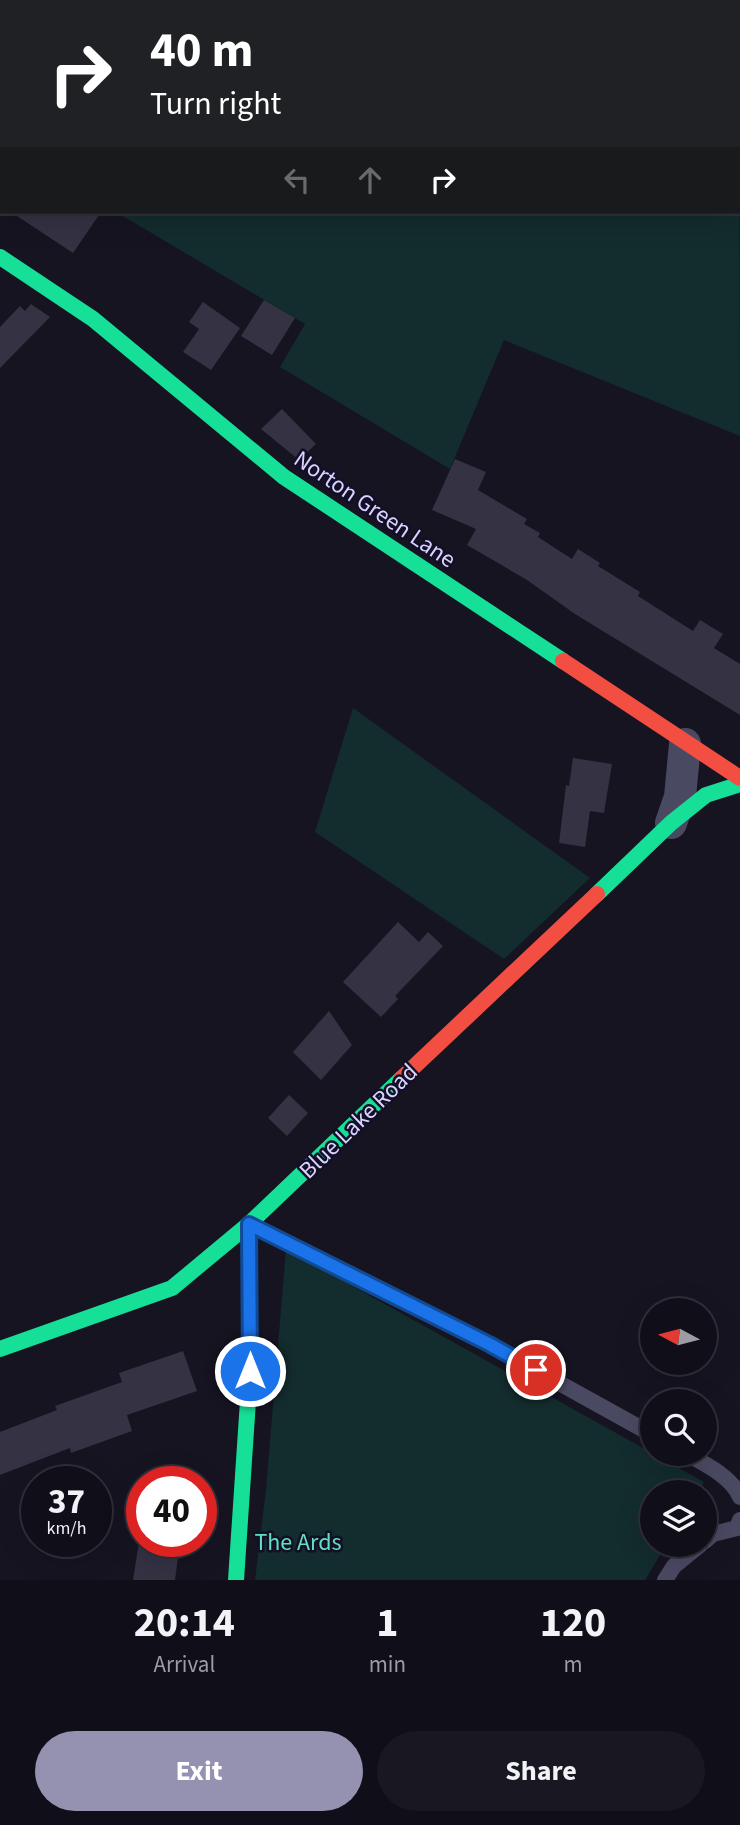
<!DOCTYPE html>
<html lang="en">
<head>
<meta charset="utf-8">
<style>
	:root { --surface:#100f19; --page:#191822; --text:#f1f3f6; --muted:#9c9ca2; --line:#302f38; --accent:#9591b1 }
	body { margin:0; font-family:"Source Sans 3",sans-serif; background:var(--page); color:var(--text); height:100vh; display:flex; flex-direction:column; font-size:26px; white-space:nowrap }
	* { box-sizing:border-box; margin:0 }
	p { font-size:23px; color:var(--muted) }
	.icon { flex:none; width:38px; height:38px; fill:none; stroke:currentColor; stroke-width:2; stroke-linecap:round; stroke-linejoin:round }
	.map { position:relative; height:1580px; overflow:hidden }
	.panel { display:flex; flex-direction:column; background:var(--surface); flex:1 }
	.panel>* { flex:none }
	.banner { position:absolute; left:0px; top:0px; width:740px; height:214px; box-shadow:0 7px 28px #0002,0 0 0 2px var(--line); background:#202124; color:#fff; overflow:hidden }
	.needle { width:46px; rotate:277deg }
	.tools { position:absolute; left:640px; top:1298px; display:grid; gap:14px }
	.tools a { display:grid; place-items:center; width:77px; height:77px; border-radius:50%; background:var(--surface); box-shadow:0 7px 28px #0002,0 0 0 2px var(--line); font-size:35px }
	.speed { position:absolute; left:21px; top:1466px; display:flex; gap:14px; font-size:35px; font-weight:700; text-align:center }
	.speed>* { display:grid; place-content:center; width:91px; height:91px; border-radius:50%; background:var(--surface); box-shadow:0 7px 28px #0002,0 0 0 2px var(--line); line-height:1 }
	.speed small { font-size:18px; font-weight:400 }
	.speed .limit { border:10px solid #d22; background:#fff; color:#111 }
	.pin { position:absolute; display:grid; place-items:center; width:60px; height:60px; color:#fff; margin:-30px; border:4px solid #fff; border-radius:50%; box-shadow:0 2px 7px #0007 }
	.me { position:absolute; width:77px; margin:-38px; rotate:0deg; stroke-linejoin:round; filter:drop-shadow(0 0 5px #0008) }
	.turn { display:flex; align-items:center; gap:24px; height:147px; padding:0 35px; font-size:32px }
	.turn .icon { width:91px; height:91px; stroke-width:2.5 }
	.turn b { display:block; font-size:49px; line-height:60px }
	.lanes { display:flex; align-items:center; height:66px; padding:0 35px; background:#0003; justify-content:center; gap:35px; direction:ltr }
	.lanes .off { opacity:.35 }
	.eta { display:flex; justify-content:space-evenly; align-items:center; height:119px; text-align:center }
	.eta b { font-size:42px; font-weight:700; line-height:49px }
	.cta { display:flex; gap:14px; margin-top:auto; padding:14px 35px }
	.cta a { flex:1; height:80px; border-radius:42px; background:var(--accent); color:#fff; font-size:28px; font-weight:700; line-height:80px; text-align:center }
	.cta a+a { background:var(--page); color:var(--text) }
	.map>svg:first-child { display:block }
	.green { fill:#132c2d }
	.lines { fill:none; stroke-linecap:round; stroke-linejoin:round }
	.stream { stroke:#0d2144; stroke-width:8 }
	.building { fill:#343243 }
	.lane { stroke:#4a4962; stroke-width:16 }
	.street { stroke:#4a4962; stroke-width:32 }
	.fast { stroke:#16e098; stroke-width:16 }
	.jam { stroke:#f24e42; stroke-width:16 }
	.route-casing { stroke:#114b97; stroke-width:18 }
	.route { stroke:#1a73e8; stroke-width:12 }
	.labels { text-anchor:middle; stroke-width:5; stroke-linejoin:round; paint-order:stroke }
	.street-label { font-size:24px; fill:#d9d4ff; stroke:#130f26 }
	.park-label { font-size:24px; fill:#5fe0c0; stroke:#130f26 }
</style>
</head>
<body>
<div class="map">
<svg width="740" height="1580" viewBox="0 0 740 1580">
	<rect width="100%" height="100%" fill="#161421"/>
	<g class="green">
		<polygon points="0,0 651,0 654,2 2,2 2,116"/>
		<polygon points="739,50 740,436 504,340 450,469 280,367 305,324 116,212 738,212"/>
		<polygon points="353,708 590,878 504,959 315,832"/>
		<polygon points="286,1249 704,1482 698,1493 653,1493 653,1545 666,1545 645,1580 255,1580 266,1489"/>
	</g>
	<g class="lines">
		<g class="stream">
			<polyline points="571,0 572,2"/>
			<polyline points="738,190 740,191"/>
		</g>
	</g>
	<g class="building">
		<polygon points="11,212 101,212 73,253"/>
		<polygon points="264,300 295,318 272,355 241,336"/>
		<polygon points="203,302 240,328 211,370 183,352 199,329 189,322"/>
		<polygon points="31,304 50,317 0,368 0,327 20,306 25,311"/>
		<polygon points="282,409 316,444 299,460 261,429"/>
		<polygon points="455,459 486,472 478,490 527,519 524,524 540,533 538,537 572,559 578,549 600,563 598,566 640,592 638,596 693,631 700,620 723,634 714,648 740,664 740,715 575,614 527,580 467,545 476,529 432,510"/>
		<polygon points="573,758 612,764 604,813 590,811 585,847 559,843 566,785 569,786"/>
		<polygon points="398,922 419,942 428,932 443,946 395,996 398,999 381,1017 343,982"/>
		<polygon points="329,1011 352,1045 321,1080 293,1052"/>
		<polygon points="289,1095 308,1113 287,1136 268,1118"/>
		<polygon points="183,1351 197,1391 127,1415 132,1431 71,1453 70,1448 0,1475 0,1432 57,1410 55,1406 122,1382 119,1373"/>
		<polygon points="139,1542 180,1542 175,1580 133,1580"/>
	</g>
	<g class="lines">
		<g class="lane">
			<polyline points="252,1225 489,1344 653,1435"/>
			<path d="M687,1454C705,1464 732,1477 740,1497"/>
			<polyline points="705,1541 713,1534 737,1528 740,1520"/>
			<polyline points="665,1580 674,1566 700,1545"/>
		</g>
		<polyline class="street" points="671,823 680,797 685,744"/>
		<g class="fast">
			<polyline points="0,257 93,319 284,477 563,661"/>
			<polyline points="597,894 671,823 706,795 740,784"/>
			<polyline points="0,1349 172,1288 249,1224 401,1079"/>
			<polyline points="236,1580 250,1371 249,1224"/>
		</g>
		<g class="jam">
			<polyline points="563,661 740,778"/>
			<polyline points="401,1079 597,894"/>
		</g>
	</g>
	<g class="lines">
		<defs>
			<polyline id="route" points="250,1371 249,1224 489,1344 536,1370"/>
		</defs>
		<use href="#route" class="route-casing"/>
		<use href="#route" class="route"/>
	</g>
	<g class="labels">
		<g class="street-label">
			<text transform="translate(375 509) rotate(34)" y="8">Norton Green Lane</text>
			<text transform="translate(358 1121) rotate(-44)" y="8">Blue Lake Road</text>
		</g>
		<g class="park-label">
			<text x="298" y="1550">The Ards</text>
		</g>
	</g>
</svg>
<div class="tools">
<a><svg class="needle" viewBox="-14 -14 28 28"><path d="M0-13l5 13h-10z" fill="#e53935"/><path d="M0 13l5-13h-10z" fill="#9c9ca2"/></svg></a>
<a><svg class="icon" aria-label="search" viewBox="0 0 24 24"><circle cx="10" cy="10" r="6"/><path d="M15 15l6 6"/></svg></a>
<a><svg class="icon" aria-label="layers" viewBox="0 0 24 24"><path d="M12 4l9 5-9 5-9-5zM3 14l9 5 9-5"/></svg></a>
</div>
<div class="speed"><div>37<small>km/h</small></div><div class="limit">40</div></div>
<div class="pin" style="left:536px;top:1370px;background:#d93025"><svg class="icon" aria-label="arrive" viewBox="0 0 24 24"><path d="M6 21V4h12l-3 4 3 4H6"/></svg></div>
<svg class="me" style="left:250px;top:1371px" viewBox="-20 -20 40 40"><circle r="17" fill="#1a73e8" stroke="#fff" stroke-width="3"/><path d="M0-11L8 9 0 5-8 9z" fill="#fff"/></svg>
<div class="banner">
<div class="turn"><svg class="icon" aria-label="right" viewBox="0 0 24 24"><path d="M7 20v-9h11M14 6l5 5-5 5"/></svg><div><b>40 m</b>Turn right</div></div>
<div class="lanes"><svg class="icon off" aria-label="left" viewBox="0 0 24 24"><path d="M17 20v-9H6M10 6l-5 5 5 5"/></svg><svg class="icon off" aria-label="ahead" viewBox="0 0 24 24"><path d="M12 20V5M6 11l6-6 6 6"/></svg><svg class="icon" aria-label="right" viewBox="0 0 24 24"><path d="M7 20v-9h11M14 6l5 5-5 5"/></svg></div>
</div>
</div>
<section class="panel">
<div class="eta">
<div><b>20:14</b><p>Arrival</p></div>
<div><b>1</b><p>min</p></div>
<div><b>120</b><p>m</p></div>
</div>
<div class="cta"><a>Exit</a><a>Share</a></div>
</section>
</body>
</html>
